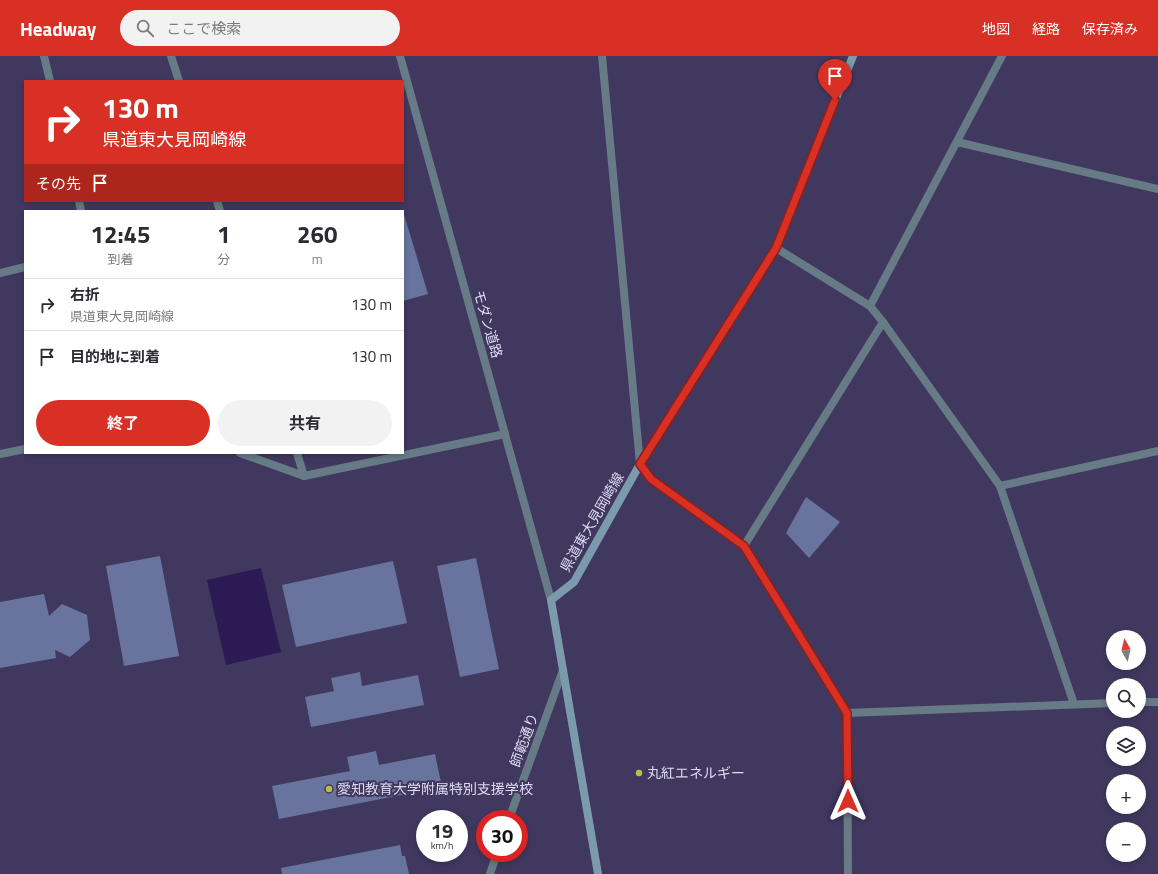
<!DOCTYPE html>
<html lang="ja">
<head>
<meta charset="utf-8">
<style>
	:root { --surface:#fff; --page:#f2f2f3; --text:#2b2b33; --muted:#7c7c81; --line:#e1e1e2; --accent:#d93025 }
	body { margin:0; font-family:"Titillium Web","Noto Sans JP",sans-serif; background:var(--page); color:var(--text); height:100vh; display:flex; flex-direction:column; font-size:15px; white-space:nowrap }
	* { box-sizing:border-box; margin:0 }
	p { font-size:13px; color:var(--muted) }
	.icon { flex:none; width:22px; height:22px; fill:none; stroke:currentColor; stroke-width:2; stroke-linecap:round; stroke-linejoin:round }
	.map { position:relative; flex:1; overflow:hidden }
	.details { position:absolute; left:24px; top:154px; width:380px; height:244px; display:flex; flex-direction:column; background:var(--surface); border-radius:0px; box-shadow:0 2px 6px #0003 }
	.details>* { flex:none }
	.guide { position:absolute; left:24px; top:24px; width:380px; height:122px; border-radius:0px; box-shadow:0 2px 6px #0003; background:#d93025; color:#fff; overflow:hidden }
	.needle { width:26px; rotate:352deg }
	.buttons { position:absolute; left:1106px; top:574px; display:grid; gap:8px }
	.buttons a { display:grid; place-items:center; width:40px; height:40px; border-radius:50%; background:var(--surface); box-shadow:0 2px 6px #0003; font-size:20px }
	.speed { position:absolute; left:416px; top:754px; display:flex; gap:8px; font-size:20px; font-weight:700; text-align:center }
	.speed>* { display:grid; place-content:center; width:52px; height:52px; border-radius:50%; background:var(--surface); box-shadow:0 2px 6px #0003; line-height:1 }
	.speed small { font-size:10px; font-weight:400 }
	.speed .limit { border:6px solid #d22; background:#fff; color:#111 }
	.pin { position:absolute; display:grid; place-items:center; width:34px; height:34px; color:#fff; margin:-41px -17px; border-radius:50% 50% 50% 0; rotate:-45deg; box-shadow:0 0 4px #0007 }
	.pin .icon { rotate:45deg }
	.me { position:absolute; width:44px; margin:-22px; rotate:0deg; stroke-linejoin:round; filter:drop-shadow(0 0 3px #0008) }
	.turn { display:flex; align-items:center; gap:14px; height:84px; padding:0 12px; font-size:18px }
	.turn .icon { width:52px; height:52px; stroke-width:2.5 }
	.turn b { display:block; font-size:28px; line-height:34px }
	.then { display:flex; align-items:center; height:38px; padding:0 12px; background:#0003; gap:8px; font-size:15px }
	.eta { display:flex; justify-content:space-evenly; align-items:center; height:68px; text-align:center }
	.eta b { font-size:24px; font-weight:700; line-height:28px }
	.primary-button { display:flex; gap:8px; margin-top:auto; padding:8px 12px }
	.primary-button a { flex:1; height:46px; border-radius:24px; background:var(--accent); color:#fff; font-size:16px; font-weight:700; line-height:46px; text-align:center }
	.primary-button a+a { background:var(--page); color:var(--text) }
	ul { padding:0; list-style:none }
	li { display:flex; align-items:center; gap:12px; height:52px; padding:0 12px; border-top:1px solid var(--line) }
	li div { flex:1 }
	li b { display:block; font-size:15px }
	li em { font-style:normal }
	header { display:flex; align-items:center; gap:24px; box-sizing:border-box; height:56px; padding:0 20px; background:var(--accent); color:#fff }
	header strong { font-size:19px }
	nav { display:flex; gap:22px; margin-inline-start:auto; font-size:14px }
	.search { width:280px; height:36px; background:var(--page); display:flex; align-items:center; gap:10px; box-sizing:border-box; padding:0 14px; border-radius:22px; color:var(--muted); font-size:15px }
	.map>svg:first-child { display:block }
	.water { fill:#2b1a54 }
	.building { fill:#69749e }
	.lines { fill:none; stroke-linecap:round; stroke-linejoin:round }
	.minor { stroke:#667b86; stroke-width:8 }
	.tertiary { stroke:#667b86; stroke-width:8 }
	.secondary { stroke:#7b9bad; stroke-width:8 }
	.route-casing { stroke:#8d1f18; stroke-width:10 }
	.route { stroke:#d93025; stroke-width:7 }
	.poi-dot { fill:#b9c046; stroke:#40385f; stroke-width:1.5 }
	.labels { text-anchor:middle; stroke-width:4; stroke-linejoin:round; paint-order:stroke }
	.street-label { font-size:14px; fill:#dedaf2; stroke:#40385f }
	.poi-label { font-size:14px; fill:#dedaf2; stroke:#40385f; text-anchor:start }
</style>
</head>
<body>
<header>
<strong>Headway</strong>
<div class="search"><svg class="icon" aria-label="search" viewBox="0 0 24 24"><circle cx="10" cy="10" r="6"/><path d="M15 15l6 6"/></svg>ここで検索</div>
<nav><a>地図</a><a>経路</a><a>保存済み</a></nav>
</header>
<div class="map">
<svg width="1158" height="818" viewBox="0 0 1158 818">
	<rect width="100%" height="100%" fill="#40385f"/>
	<polygon class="water" points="261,512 281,596 226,609 207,524"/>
	<g class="building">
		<polygon points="403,155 428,238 403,245"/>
		<polygon points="806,441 840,466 809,502 786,477"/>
		<polygon points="160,500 179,600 124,610 106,510"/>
		<polygon points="476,502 499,613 460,621 437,510"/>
		<polygon points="393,505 407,567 296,591 282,529"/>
		<polygon points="44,538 49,560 62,548 87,559 90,584 70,601 55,594 56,602 0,612 0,546"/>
		<polygon points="360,616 362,630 418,619 424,649 311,671 305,641 334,635 331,622"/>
		<polygon points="376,695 379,709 435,698 442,731 279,763 272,730 350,715 347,701"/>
		<polygon points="400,789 402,800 405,800 409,818 282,818 281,812"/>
	</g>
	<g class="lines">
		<g class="minor">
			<polyline points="44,0 50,25"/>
			<polyline points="171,0 179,25"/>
			<polyline points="602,0 640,408 651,423 744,490 847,657 848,818"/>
			<polyline points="957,86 1158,133"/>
			<polyline points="79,145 81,155"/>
			<polyline points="217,145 220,155"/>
			<polyline points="776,192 870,250 883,266 1000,430 1074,648"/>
			<polyline points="0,217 25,211"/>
			<polyline points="870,250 1002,0"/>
			<polyline points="240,397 304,420 505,378"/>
			<polyline points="297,397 304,420"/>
			<polyline points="0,398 25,393"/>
			<polyline points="1000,430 1158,395"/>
			<polyline points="744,490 883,266"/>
			<polyline points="1139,646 1158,646"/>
			<polyline points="847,657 1113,647"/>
			<polyline points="509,763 563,614"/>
			<polyline points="490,818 497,797"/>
		</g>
		<polyline class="tertiary" points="400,0 551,544"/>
		<polyline class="secondary" points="598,818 551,544 574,526 640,408 776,192 853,0"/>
	</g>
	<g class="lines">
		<defs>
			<polyline id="route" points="835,44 776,192 640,408 651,423 744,490 847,657 848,745"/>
		</defs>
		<use href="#route" class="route-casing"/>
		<use href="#route" class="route"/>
	</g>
	<g class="poi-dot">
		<circle cx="639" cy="717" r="4"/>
		<circle cx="329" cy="733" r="4"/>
	</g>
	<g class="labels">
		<g class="street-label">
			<text transform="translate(488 268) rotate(74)" y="5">モダン道路</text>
			<text transform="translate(592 466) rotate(-60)" y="5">県道東大見岡崎線</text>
			<text transform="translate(524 684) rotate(-70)" y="5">師範通り</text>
		</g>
		<g class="poi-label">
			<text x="647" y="722">丸紅エネルギー</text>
			<text x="337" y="738">愛知教育大学附属特別支援学校</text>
		</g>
	</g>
</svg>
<div class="buttons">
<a><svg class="needle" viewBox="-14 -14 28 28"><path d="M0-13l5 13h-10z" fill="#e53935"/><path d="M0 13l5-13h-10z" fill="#7c7c81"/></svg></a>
<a><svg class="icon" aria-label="search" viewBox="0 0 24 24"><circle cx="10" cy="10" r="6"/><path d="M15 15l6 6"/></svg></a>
<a><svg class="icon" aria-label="layers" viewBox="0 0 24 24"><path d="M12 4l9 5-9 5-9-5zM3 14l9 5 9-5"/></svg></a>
<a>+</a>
<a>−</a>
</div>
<div class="speed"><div>19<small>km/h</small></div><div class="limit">30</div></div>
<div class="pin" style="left:835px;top:44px;background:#d93025"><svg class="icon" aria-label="arrive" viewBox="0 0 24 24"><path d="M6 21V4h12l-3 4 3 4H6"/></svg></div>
<svg class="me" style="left:848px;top:745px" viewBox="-20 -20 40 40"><path d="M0-17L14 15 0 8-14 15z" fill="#d93025" stroke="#fff" stroke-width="4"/></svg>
<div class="guide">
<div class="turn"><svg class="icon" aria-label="right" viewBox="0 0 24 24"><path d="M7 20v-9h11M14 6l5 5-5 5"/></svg><div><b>130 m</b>県道東大見岡崎線</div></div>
<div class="then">その先<svg class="icon" aria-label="arrive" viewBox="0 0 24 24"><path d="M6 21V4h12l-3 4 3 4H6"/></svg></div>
</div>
<section class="details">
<div class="eta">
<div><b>12:45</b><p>到着</p></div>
<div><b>1</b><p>分</p></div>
<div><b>260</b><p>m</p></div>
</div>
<ul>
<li><svg class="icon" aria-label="right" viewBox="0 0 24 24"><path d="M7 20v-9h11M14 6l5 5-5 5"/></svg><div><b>右折</b><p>県道東大見岡崎線</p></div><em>130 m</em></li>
<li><svg class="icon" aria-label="arrive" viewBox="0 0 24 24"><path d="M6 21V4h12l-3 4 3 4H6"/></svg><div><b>目的地に到着</b></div><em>130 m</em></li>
</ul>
<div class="primary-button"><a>終了</a><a>共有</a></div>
</section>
</div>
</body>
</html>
